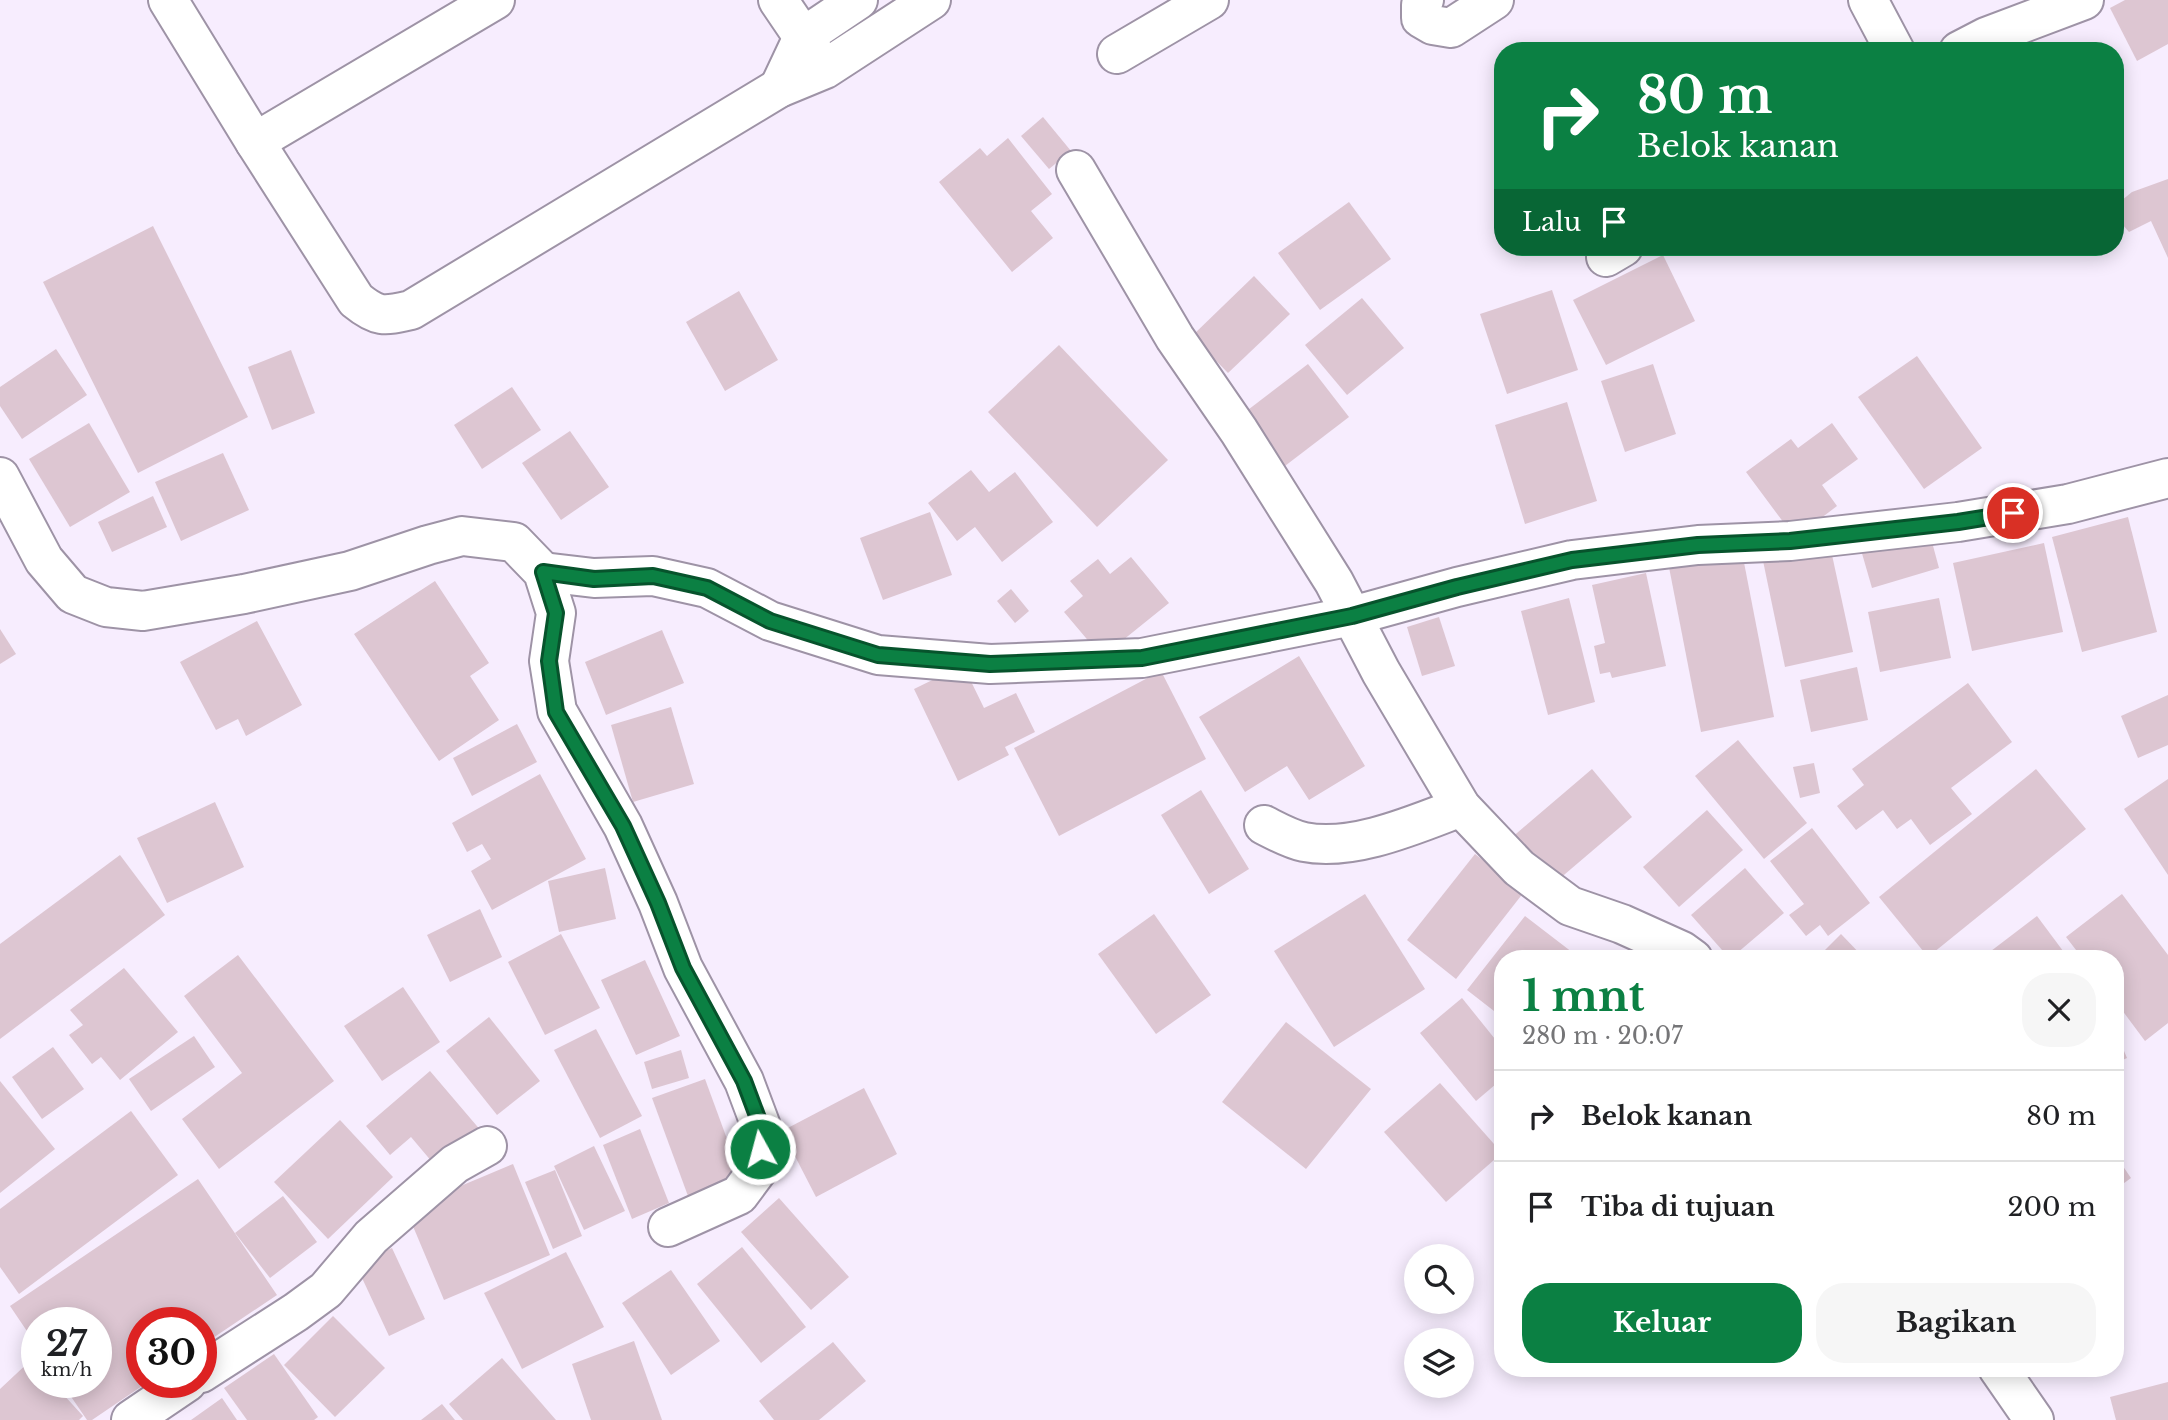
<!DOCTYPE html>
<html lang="id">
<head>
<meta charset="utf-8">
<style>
	:root { --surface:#fff; --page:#f6f6f6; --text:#202124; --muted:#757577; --line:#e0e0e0; --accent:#0b8043 }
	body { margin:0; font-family:"Libre Baskerville",serif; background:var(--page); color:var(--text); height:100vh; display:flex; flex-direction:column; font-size:26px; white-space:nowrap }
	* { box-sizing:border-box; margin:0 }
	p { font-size:23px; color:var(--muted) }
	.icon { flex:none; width:38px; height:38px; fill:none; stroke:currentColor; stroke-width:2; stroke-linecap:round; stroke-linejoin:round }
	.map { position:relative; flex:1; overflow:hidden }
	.panel { position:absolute; left:1494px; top:950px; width:630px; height:427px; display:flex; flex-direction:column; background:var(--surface); border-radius:28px; box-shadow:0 4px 18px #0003 }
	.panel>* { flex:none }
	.guide { position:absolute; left:1494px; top:42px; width:630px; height:214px; border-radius:28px; box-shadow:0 4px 18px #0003; background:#0b8043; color:#fff; overflow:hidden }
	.controls { position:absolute; left:1404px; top:1244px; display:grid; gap:14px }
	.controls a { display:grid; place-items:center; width:70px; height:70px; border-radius:50%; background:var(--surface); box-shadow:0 4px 18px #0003; font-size:35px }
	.speed { position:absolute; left:21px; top:1307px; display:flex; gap:14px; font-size:35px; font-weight:700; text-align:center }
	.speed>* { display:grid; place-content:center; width:91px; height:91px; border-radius:50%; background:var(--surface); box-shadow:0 4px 18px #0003; line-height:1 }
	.speed small { font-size:18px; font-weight:400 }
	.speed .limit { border:10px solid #d22; background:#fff; color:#111 }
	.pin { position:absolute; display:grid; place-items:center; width:60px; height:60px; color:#fff; margin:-30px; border:4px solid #fff; border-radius:50%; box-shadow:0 2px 7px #0007 }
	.me { position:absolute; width:77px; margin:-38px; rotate:353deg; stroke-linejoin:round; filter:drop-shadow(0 0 5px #0008) }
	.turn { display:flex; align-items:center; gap:24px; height:147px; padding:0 28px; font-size:32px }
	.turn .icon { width:91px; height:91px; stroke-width:2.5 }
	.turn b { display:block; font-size:49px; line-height:60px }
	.then { display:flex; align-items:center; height:66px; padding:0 28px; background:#0003; gap:14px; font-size:26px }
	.round { display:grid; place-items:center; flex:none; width:74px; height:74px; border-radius:28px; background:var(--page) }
	.summary { display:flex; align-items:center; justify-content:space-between; height:119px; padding:0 28px }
	h1 { font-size:42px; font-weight:700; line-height:52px; color:var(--accent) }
	.primary-button { display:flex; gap:14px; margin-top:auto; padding:14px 28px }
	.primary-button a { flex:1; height:80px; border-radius:28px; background:var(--accent); color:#fff; font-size:28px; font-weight:700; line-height:80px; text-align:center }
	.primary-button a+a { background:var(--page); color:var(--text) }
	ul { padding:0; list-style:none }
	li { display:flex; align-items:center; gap:21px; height:91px; padding:0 28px; border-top:2px solid var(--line) }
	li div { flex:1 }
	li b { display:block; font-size:26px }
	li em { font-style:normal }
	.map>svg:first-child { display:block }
	.building { fill:#ddc6d2 }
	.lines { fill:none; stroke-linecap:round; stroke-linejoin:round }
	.street-casing { stroke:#9e93a6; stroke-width:42 }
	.street { stroke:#fff; stroke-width:38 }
	.route-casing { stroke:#07532c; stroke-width:18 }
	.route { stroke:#0b8043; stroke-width:12 }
</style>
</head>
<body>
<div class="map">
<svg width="2168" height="1420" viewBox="0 0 2168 1420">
	<rect width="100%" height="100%" fill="#f7edfe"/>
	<g class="building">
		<polygon points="2125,0 2168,0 2168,44 2137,61 2110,8"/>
		<polygon points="1043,117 1071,151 1049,169 1021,136"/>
		<polygon points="1008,138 1052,194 1031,211 1053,238 1012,272 939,182 980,148 987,156"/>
		<polygon points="2168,179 2168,258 2151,221 2129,232 2116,217 2116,205 2132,192"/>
		<polygon points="1349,202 1391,259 1320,310 1278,253"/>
		<polygon points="153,226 248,417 138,473 43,282"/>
		<polygon points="1663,255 1695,321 1606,365 1573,300"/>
		<polygon points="1254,276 1290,314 1228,373 1192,336"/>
		<polygon points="1552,290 1578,370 1507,394 1480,314"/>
		<polygon points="739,291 778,360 725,391 686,322"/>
		<polygon points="1362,298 1404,348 1347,395 1305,345"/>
		<polygon points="1059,345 1168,460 1097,527 988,412"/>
		<polygon points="56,349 87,395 22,439 0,406 0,387"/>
		<polygon points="291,350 315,413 272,430 248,367"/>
		<polygon points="1917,356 1982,448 1924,489 1858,397"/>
		<polygon points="1308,364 1349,417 1281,469 1240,416"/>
		<polygon points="1653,364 1676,434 1625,452 1601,381"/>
		<polygon points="512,387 541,430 482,469 454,425"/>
		<polygon points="1567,402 1597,501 1525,524 1495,425"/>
		<polygon points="89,423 130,492 70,527 29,459"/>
		<polygon points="1832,423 1858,459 1822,485 1837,506 1795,538 1746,472 1791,439 1798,448"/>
		<polygon points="570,431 609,487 561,520 522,463"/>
		<polygon points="223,453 249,510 181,541 155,482"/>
		<polygon points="971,470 989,492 1015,472 1053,522 1002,562 975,527 957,541 928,503"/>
		<polygon points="153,496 167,527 112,552 98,522"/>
		<polygon points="930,512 952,575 883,600 860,538"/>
		<polygon points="2128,517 2157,632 2082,652 2052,537"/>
		<polygon points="1929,531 1939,568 1872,588 1861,550"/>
		<polygon points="1829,541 1853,652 1785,667 1762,556"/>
		<polygon points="2044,543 2063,632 1972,651 1953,563"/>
		<polygon points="1741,547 1774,717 1701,732 1668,562"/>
		<polygon points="1131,557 1169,603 1102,657 1064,612 1083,596 1070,581 1098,559 1110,574"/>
		<polygon points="1646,573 1666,666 1612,678 1610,672 1600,674 1594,646 1605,643 1592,585"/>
		<polygon points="435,581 489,663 470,676 499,720 439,761 354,634"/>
		<polygon points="1011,589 1029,611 1015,623 997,601"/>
		<polygon points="1569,598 1595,702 1548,715 1521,611"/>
		<polygon points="1939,598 1951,658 1880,672 1868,612"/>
		<polygon points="1439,617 1455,666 1422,676 1407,627"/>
		<polygon points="257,621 302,705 246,736 238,719 216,730 180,662"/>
		<polygon points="0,629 16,654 0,664"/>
		<polygon points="662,630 684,683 606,715 585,662"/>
		<polygon points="1299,656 1365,766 1309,800 1287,766 1245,792 1199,717"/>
		<polygon points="963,665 984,708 1016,693 1035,732 1005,747 1009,755 958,781 914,689"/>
		<polygon points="1857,667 1868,720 1811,732 1800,680"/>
		<polygon points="1161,671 1206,759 1059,836 1014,748"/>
		<polygon points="1968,683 2012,742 1951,788 1972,814 1930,845 1911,819 1897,829 1883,810 1856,830 1837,806 1864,785 1852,769"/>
		<polygon points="2168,695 2168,745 2138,758 2121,716"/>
		<polygon points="671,707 694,784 633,802 611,725"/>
		<polygon points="517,724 537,762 472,796 453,758"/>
		<polygon points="1738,740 1807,823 1764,859 1695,776"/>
		<polygon points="1814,763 1820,793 1800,798 1793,767"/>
		<polygon points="1592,769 1632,817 1551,886 1510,839"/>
		<polygon points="2036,769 2086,829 1928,957 1879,897"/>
		<polygon points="540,774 586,859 492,910 471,871 491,859 482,844 467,852 452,823"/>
		<polygon points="2168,779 2168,875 2124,809"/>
		<polygon points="1201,790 1249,869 1209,894 1161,815"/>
		<polygon points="215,802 244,867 167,903 137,838"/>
		<polygon points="1707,810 1743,850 1679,907 1643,867"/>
		<polygon points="1812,828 1870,903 1828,936 1820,925 1806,936 1789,915 1804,904 1770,861"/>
		<polygon points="1475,854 1524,892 1456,979 1407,940"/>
		<polygon points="120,855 165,915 0,1039 0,944"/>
		<polygon points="605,868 616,919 559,932 548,881"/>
		<polygon points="1745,868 1784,913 1730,959 1691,915"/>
		<polygon points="1365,894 1425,989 1334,1047 1274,951"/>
		<polygon points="2122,894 2168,955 2168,1023 2145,1041 2116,1002 2116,959 2083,959 2066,937"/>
		<polygon points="480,909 502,957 450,982 427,935"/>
		<polygon points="1154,914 1211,995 1156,1034 1098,954"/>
		<polygon points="1525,916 1581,959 1503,959 1503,1018 1467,990"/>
		<polygon points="2037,916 2069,959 1997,959 1991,951"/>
		<polygon points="561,934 600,1008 545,1035 508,962"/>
		<polygon points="1841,934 1865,959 1816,959"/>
		<polygon points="238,955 334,1081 219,1169 182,1119 242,1073 184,996"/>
		<polygon points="645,960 680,1036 636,1055 601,980"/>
		<polygon points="124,968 178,1032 120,1080 101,1057 92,1064 69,1035 83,1025 70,1010"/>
		<polygon points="403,987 440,1042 382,1081 344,1026"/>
		<polygon points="1462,998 1503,1049 1503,1078 1476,1101 1420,1033"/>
		<polygon points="489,1017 540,1081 497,1115 446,1051"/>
		<polygon points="1286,1022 1371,1089 1306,1169 1222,1102"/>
		<polygon points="596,1029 642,1116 600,1138 554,1050"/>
		<polygon points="2116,1032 2127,1058 2116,1063"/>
		<polygon points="194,1036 215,1067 151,1111 129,1079"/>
		<polygon points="53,1047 84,1089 42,1119 12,1077"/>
		<polygon points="681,1050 689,1078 652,1089 644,1062"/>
		<polygon points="430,1071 482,1132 438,1169 411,1137 390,1155 366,1126"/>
		<polygon points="705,1079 741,1177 688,1196 652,1098"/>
		<polygon points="0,1081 55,1149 0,1193"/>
		<polygon points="1440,1083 1502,1153 1446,1202 1384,1132"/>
		<polygon points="864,1088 897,1154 816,1197 782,1131"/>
		<polygon points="131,1111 178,1175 19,1294 0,1267 0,1209"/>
		<polygon points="340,1120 393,1177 328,1239 274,1182"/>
		<polygon points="640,1129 669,1203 632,1219 603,1145"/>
		<polygon points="594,1146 625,1211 584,1230 554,1166"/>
		<polygon points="2116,1156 2131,1178 2116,1189"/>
		<polygon points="513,1164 550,1255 444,1300 407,1212 463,1185"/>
		<polygon points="555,1170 582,1236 553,1249 525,1182"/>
		<polygon points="198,1179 277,1295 201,1346 201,1323 142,1323 142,1382 148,1382 92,1420 87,1420 61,1382 96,1382 96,1323 37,1323 37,1346 10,1306"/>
		<polygon points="283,1196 317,1242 270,1278 235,1233"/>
		<polygon points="779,1198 849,1277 811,1310 741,1232"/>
		<polygon points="742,1247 806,1327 761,1363 697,1284"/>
		<polygon points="392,1248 425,1319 389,1336 356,1265"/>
		<polygon points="566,1252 604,1327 522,1369 484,1293"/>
		<polygon points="671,1270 720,1341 671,1375 622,1303"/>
		<polygon points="333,1316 385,1368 335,1417 284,1365"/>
		<polygon points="634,1341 662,1420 591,1420 572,1364"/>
		<polygon points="833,1342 866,1381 819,1420 774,1420 759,1401"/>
		<polygon points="274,1354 318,1417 314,1420 247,1420 224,1388"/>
		<polygon points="502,1358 556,1420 463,1420 449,1404"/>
		<polygon points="31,1360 37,1366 37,1382 52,1382 83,1416 79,1420 0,1420 0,1389"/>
		<polygon points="2168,1382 2168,1420 2116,1420 2110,1397"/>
		<polygon points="222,1398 237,1420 191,1420"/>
		<polygon points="442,1404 455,1420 421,1420"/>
	</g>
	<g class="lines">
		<defs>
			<g id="street">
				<path d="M168,0L255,142L356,300C378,318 384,316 411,310L779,88L825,69L931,0"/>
				<polyline points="778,0 818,59"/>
				<polyline points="1424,0 1421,5 1421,18 1433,25 1451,28 1494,0"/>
				<polyline points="1868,0 1895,51"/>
				<polyline points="1959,51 1986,37 2084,0"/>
				<polyline points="1117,54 1209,0"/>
				<polyline points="779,88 803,37 858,0"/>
				<polyline points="255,142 495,0"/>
				<polyline points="1076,170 1175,338 1239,431 1334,582 1381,672 1461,807 1519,868 1570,906 1622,924 1682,951 1693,959"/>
				<polyline points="1606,257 1623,247"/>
				<polyline points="0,477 44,560 73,594 106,607 143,611 244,594 350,571 428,545 462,536 514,542 543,572 556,613 549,661 557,711 623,826 658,903 683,968 744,1081 762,1129 759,1168 739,1195 668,1227"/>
				<polyline points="543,572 594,578 653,576 707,588 770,621 878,655 990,664 1142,658 1352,616 1457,587 1572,560 1698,545 1790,541 1958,522 2068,504 2168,478"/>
				<path d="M1264,825C1276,831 1290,839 1304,842C1353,852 1416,824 1461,807"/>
				<polyline points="1998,1368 2034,1420"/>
				<polyline points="201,1373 296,1312 326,1290 371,1237 455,1164 487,1146"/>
				<polyline points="131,1420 187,1382"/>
			</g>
		</defs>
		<use href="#street" class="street-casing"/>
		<use href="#street" class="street"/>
	</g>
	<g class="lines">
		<defs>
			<polyline id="route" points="760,1149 762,1129 744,1081 683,968 658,903 623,826 556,712 549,661 556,613 543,572 594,579 653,576 707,588 770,621 878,655 990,664 1142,658 1352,616 1457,587 1572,560 1698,545 1790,541 1958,522 2013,513"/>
		</defs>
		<use href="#route" class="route-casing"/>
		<use href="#route" class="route"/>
	</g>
</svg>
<div class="controls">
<a><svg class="icon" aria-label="search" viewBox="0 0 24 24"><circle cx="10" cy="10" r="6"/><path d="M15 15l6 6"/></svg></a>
<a><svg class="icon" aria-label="layers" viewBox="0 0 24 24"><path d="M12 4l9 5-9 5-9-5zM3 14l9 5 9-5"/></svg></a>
</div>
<div class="speed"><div>27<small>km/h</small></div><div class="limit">30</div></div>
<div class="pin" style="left:2013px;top:513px;background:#d93025"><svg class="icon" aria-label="arrive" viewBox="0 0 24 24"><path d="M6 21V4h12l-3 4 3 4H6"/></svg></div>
<svg class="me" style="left:760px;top:1149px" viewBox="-20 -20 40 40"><circle r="17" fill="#0b8043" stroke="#fff" stroke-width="3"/><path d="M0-11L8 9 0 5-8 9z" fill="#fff"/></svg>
<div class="guide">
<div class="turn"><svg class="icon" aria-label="right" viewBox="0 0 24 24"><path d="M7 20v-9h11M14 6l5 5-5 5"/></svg><div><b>80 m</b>Belok kanan</div></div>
<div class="then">Lalu<svg class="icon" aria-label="arrive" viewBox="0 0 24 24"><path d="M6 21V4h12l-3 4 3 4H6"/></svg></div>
</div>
<section class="panel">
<div class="summary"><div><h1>1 mnt</h1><p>280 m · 20:07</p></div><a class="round"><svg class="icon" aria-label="close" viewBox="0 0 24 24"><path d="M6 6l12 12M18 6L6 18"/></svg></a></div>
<ul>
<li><svg class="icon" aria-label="right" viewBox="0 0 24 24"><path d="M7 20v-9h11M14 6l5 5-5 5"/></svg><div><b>Belok kanan</b></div><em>80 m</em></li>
<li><svg class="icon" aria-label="arrive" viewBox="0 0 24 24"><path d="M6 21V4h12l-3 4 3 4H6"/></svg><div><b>Tiba di tujuan</b></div><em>200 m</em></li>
</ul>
<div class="primary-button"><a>Keluar</a><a>Bagikan</a></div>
</section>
</div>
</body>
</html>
